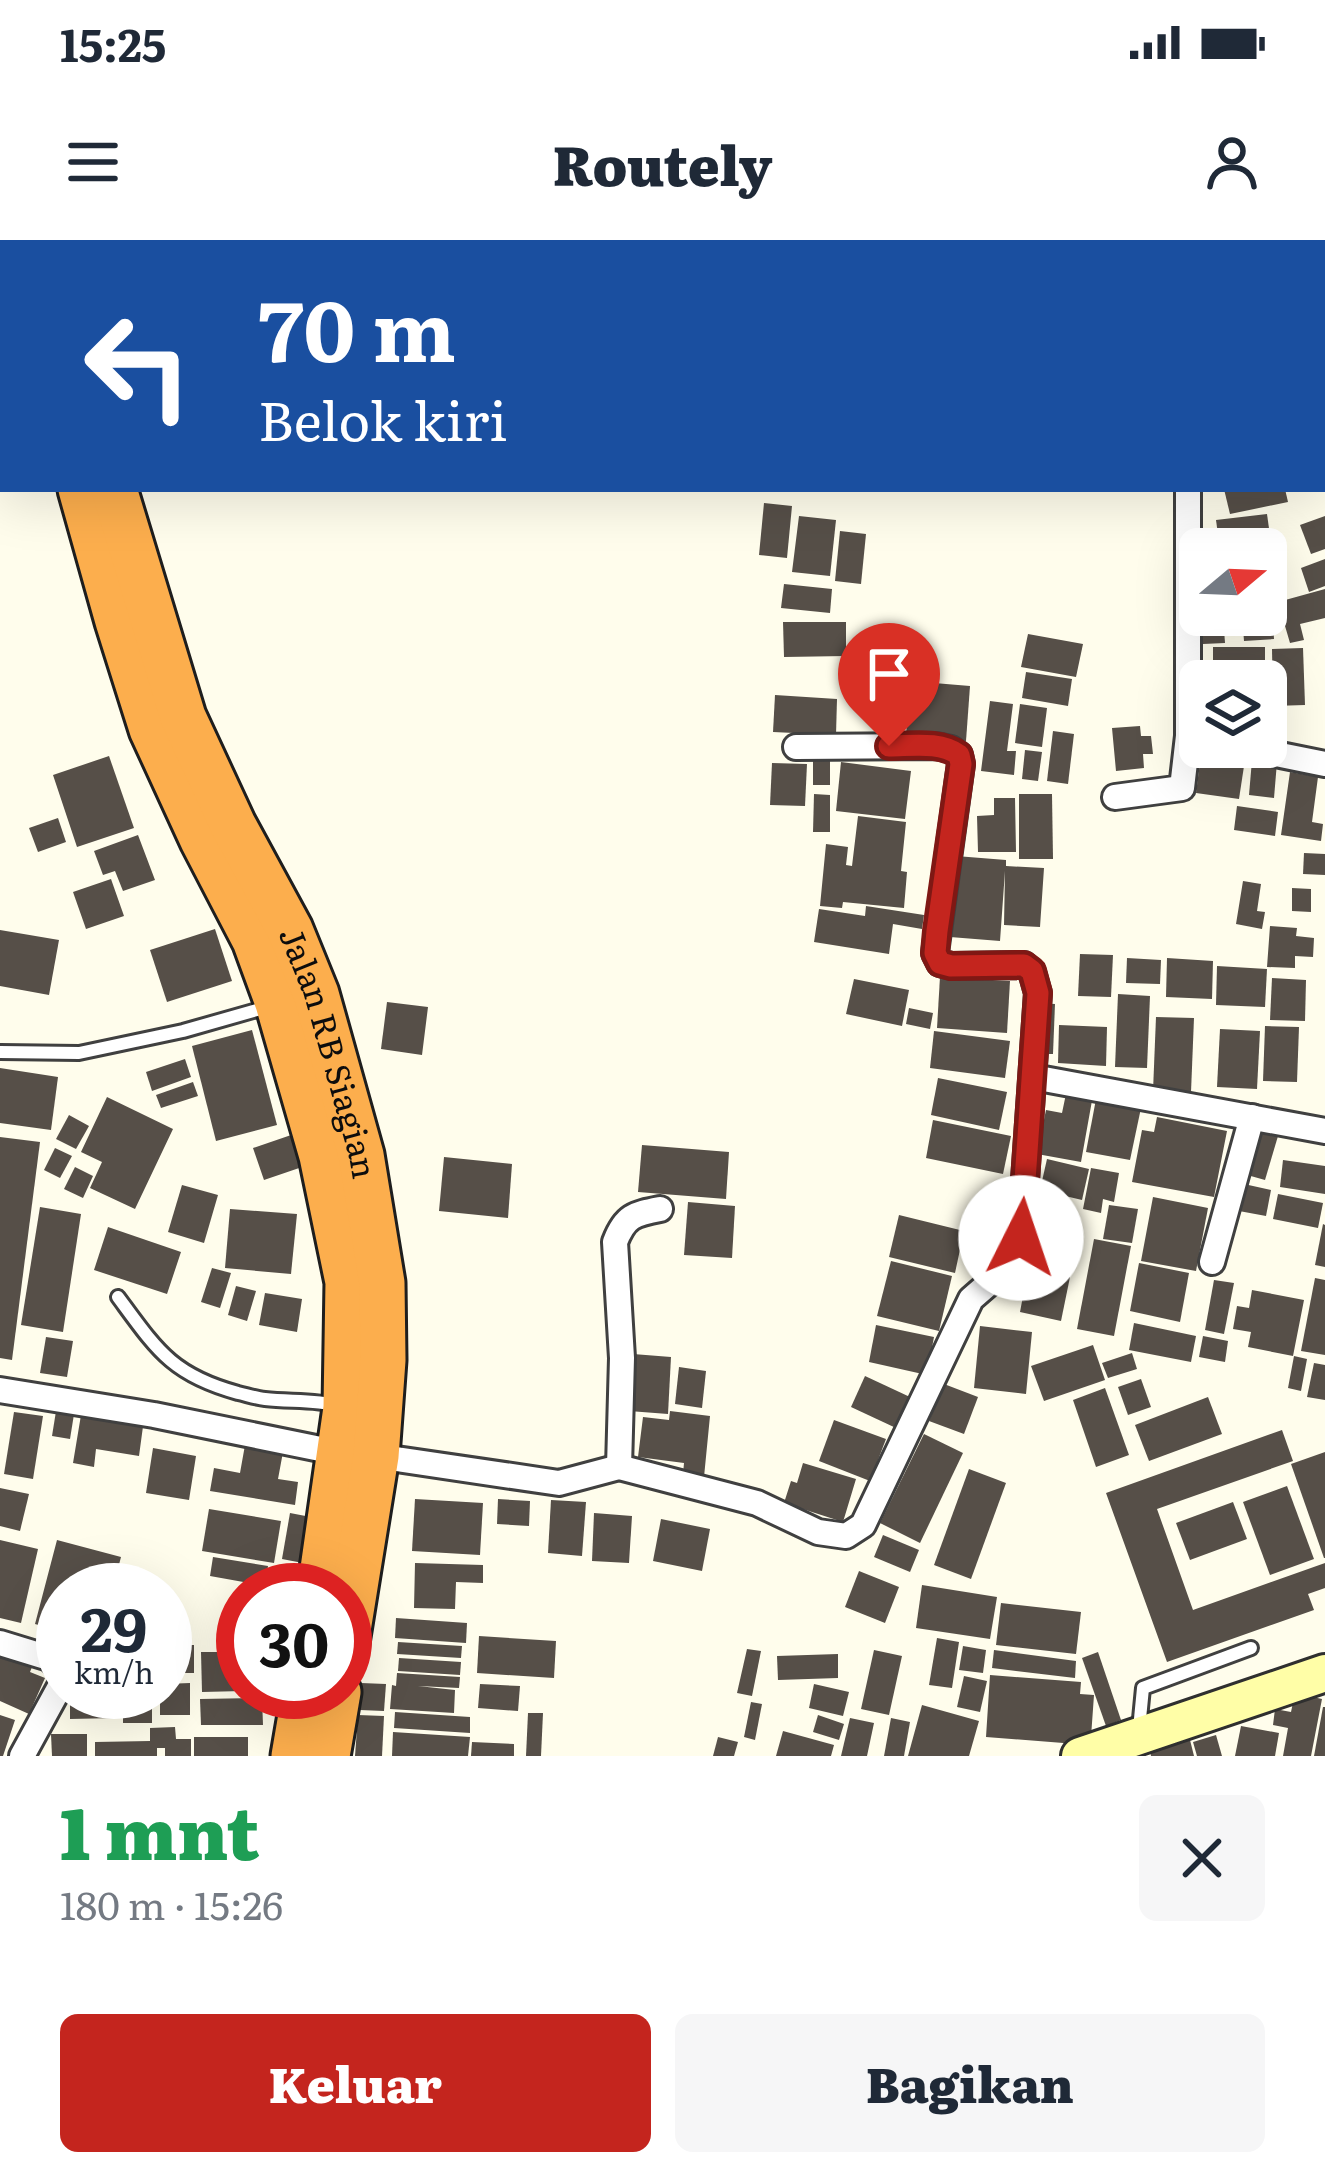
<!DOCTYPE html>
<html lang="id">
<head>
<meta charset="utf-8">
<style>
	:root { --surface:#fff; --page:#f6f6f7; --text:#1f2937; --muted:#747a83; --accent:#c4251e }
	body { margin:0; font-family:Literata,serif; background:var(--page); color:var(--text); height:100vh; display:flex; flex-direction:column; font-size:45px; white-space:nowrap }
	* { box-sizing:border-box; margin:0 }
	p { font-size:39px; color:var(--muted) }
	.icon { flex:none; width:66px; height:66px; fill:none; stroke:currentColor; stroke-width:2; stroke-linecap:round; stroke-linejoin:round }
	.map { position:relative; height:1516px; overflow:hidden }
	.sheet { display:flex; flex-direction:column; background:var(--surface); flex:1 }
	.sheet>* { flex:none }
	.top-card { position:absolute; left:0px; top:0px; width:1326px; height:252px; box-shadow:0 12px 48px #0002; background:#1a4fa0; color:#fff; overflow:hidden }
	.needle { width:78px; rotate:71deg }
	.tools { position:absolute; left:1179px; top:288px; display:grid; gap:24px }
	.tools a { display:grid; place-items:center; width:108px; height:108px; border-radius:18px; background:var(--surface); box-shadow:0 12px 48px #0002; font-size:60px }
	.speed { position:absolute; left:36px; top:1323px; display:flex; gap:24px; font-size:60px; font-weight:700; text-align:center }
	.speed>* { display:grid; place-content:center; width:156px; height:156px; border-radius:50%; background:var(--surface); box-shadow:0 12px 48px #0002; line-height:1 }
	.speed small { font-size:30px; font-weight:400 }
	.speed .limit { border:18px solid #d22; background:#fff; color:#111 }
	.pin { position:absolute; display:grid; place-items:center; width:102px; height:102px; color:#fff; margin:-123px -51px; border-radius:50% 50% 50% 0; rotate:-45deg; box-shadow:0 0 12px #0007 }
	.pin .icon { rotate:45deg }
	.me { position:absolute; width:132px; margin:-66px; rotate:4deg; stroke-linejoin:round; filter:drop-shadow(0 0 9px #0008) }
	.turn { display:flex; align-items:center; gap:42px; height:252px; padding:0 60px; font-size:54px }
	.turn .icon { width:156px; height:156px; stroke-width:2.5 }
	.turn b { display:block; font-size:84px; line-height:102px }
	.round { display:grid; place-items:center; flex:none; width:126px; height:126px; border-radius:18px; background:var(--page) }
	.head { display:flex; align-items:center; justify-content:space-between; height:204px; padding:0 60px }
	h1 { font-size:72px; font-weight:800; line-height:90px; color:#1e9e55 }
	.action { display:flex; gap:24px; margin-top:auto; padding:24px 60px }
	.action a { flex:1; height:138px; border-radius:18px; background:var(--accent); color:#fff; font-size:48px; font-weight:800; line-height:138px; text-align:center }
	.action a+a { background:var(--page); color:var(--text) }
	.status { display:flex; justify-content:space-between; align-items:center; height:84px; padding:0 60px; background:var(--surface); direction:ltr }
	.status svg { height:33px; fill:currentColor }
	header { display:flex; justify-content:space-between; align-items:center; height:156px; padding:0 60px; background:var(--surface); font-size:54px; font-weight:800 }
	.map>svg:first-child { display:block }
	.building { fill:#564f48 }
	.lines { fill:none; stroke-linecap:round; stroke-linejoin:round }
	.lane-casing { stroke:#404040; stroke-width:18 }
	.street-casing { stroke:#404040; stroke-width:30 }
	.secondary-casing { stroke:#2f2f2f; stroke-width:42 }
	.highway-casing { stroke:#1e1e1e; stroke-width:51 }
	.lane { stroke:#fff; stroke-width:12 }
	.street { stroke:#fff; stroke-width:24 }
	.secondary { stroke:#fffea7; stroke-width:36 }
	.highway { stroke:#fcae4d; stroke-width:45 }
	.route-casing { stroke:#7f1814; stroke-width:30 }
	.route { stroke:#c4251e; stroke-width:21 }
	.labels { text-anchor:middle; stroke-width:12; stroke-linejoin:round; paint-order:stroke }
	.street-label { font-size:33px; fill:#0d0d0d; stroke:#fff }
</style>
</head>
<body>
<div class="status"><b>15:25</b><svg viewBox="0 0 49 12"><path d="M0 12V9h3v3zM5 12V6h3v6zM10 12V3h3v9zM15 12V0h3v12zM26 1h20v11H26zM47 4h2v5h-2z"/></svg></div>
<header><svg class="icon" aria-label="menu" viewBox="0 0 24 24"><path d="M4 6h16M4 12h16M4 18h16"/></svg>Routely<svg class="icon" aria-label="person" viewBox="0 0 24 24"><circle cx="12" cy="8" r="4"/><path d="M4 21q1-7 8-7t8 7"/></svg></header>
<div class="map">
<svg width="1325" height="1516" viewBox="0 0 1325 1516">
	<rect width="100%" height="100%" fill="#fffdec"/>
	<g class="building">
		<polygon points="1224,249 1285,249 1288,262 1230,274"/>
		<polygon points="764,263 792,266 787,318 759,315"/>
		<polygon points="1267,274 1272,310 1220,309 1216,280"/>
		<polygon points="799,276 836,280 830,336 792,332"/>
		<polygon points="1325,276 1325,309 1311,314 1300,285"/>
		<polygon points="840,291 866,294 861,344 835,341"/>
		<polygon points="1325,319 1325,346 1309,352 1301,328"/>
		<polygon points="784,344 832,349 830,373 781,368"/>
		<polygon points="1325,349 1325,378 1300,384 1304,400 1290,403 1278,362"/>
		<polygon points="1266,352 1271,352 1274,399 1244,401 1242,375 1266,375"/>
		<polygon points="1201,375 1223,375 1225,403 1203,404"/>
		<polygon points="783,382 846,382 846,416 784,417"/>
		<polygon points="1028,394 1083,404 1076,437 1021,427"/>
		<rect x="1213" y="407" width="52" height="34"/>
		<polygon points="1303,408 1305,465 1273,466 1272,409"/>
		<polygon points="1026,432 1072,439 1068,466 1022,458"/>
		<polygon points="910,441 970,446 966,501 906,496"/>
		<polygon points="775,455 837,459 836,495 773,492"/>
		<polygon points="990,461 1013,464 1007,511 1016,511 1014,535 981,531"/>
		<polygon points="1020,464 1047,468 1042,507 1015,503"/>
		<polygon points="1140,486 1141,496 1151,496 1153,514 1143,514 1144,528 1116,531 1112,488"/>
		<polygon points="1053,491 1074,494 1068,544 1047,541"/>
		<polygon points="1202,507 1246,513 1239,559 1196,553"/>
		<polygon points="1025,510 1042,512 1038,541 1022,539"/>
		<polygon points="109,516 134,588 77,607 53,535"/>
		<rect x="813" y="520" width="17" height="25"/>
		<polygon points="1252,520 1277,522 1274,558 1249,555"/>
		<polygon points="841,522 911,531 905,579 836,571"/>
		<polygon points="772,523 807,524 805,566 770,565"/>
		<polygon points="1290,532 1318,537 1312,582 1323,584 1321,601 1281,595"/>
		<polygon points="814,554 830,555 830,592 813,592"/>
		<polygon points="1019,554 1052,554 1053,619 1019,619"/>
		<polygon points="994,558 1015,558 1016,612 978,612 977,576 994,575"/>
		<polygon points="1237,566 1278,572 1275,596 1234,590"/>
		<polygon points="858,576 906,582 901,631 907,632 904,668 843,662 842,668 820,666 826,604 848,607 846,625 852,626"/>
		<polygon points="58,578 66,602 38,612 29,588"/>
		<polygon points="138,595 155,640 123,651 115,631 103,635 94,611"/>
		<polygon points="1304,613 1325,614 1325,635 1303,634"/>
		<polygon points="956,616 1006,620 1006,626 1044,628 1040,687 1004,685 1005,631 1000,701 950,697"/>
		<polygon points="111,639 124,676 86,689 73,652"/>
		<polygon points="1243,641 1261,644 1257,671 1265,672 1262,689 1236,684"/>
		<polygon points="1292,648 1311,649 1311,672 1292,671"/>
		<polygon points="866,666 924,675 922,689 893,684 889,714 814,702 819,669 865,676"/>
		<polygon points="1270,686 1297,688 1296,696 1314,698 1313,717 1295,716 1295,728 1267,727"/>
		<polygon points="215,689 232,741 167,762 150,710"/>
		<polygon points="0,690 59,700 49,755 0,746"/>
		<polygon points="1080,714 1113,715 1111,757 1078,756"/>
		<polygon points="1127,718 1161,720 1160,744 1126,743"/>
		<polygon points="1167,718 1213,721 1212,759 1166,757"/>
		<polygon points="1217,726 1267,729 1265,767 1216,765"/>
		<polygon points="940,737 1010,741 1007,793 937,788"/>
		<polygon points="1272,738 1306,740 1305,781 1270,780"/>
		<polygon points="854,739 909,750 902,786 846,774"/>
		<polygon points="1118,754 1150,756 1147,828 1115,827"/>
		<polygon points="387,762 428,767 422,815 381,809"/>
		<polygon points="1041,763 1055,764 1053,814 1038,814"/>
		<polygon points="909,768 933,773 930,789 906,784"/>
		<polygon points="1156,777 1194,778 1191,852 1153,851"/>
		<polygon points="1059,785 1107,787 1106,826 1058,823"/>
		<polygon points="1265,786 1299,787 1297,842 1263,841"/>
		<polygon points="1220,789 1260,791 1257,849 1217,847"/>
		<polygon points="252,790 277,885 216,901 192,806"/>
		<polygon points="934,791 1010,801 1005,838 930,828"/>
		<polygon points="185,819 191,837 152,851 146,832"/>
		<polygon points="0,828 58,837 51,890 0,883"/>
		<polygon points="938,838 1007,852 999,890 931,875"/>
		<polygon points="193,842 198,856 161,868 156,855"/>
		<polygon points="1067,849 1093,855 1081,922 1037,914 1046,870 1062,873"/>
		<polygon points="107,857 173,889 135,969 90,948 102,922 81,912"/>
		<polygon points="1096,859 1141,868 1130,920 1086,912"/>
		<polygon points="69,875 89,886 76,909 56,899"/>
		<polygon points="1157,877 1227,891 1214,957 1132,942 1142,890 1154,892"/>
		<polygon points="933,880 1011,896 1003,934 926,918"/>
		<polygon points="1253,889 1278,896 1265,940 1240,933"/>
		<polygon points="297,893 308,925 264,940 253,908"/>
		<polygon points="0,897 40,902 12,1120 0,1118"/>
		<polygon points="642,905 729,912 726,959 638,952"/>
		<polygon points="55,908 72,916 60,938 44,930"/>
		<polygon points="444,917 512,924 508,978 439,971"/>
		<polygon points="1047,919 1089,929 1082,960 1040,950"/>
		<polygon points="1283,920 1325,926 1325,954 1280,947"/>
		<polygon points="75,927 93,936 83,958 64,949"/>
		<polygon points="1091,928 1119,933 1114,962 1103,959 1101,973 1083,969"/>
		<polygon points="1244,944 1271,950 1266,976 1239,971"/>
		<polygon points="182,945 218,955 204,1003 168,992"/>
		<polygon points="1278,954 1323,963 1318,988 1273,979"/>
		<polygon points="1153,957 1208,968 1196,1031 1141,1021"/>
		<polygon points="688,962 735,966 732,1018 684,1015"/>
		<polygon points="1109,965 1138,969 1132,1003 1103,999"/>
		<polygon points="40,967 81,974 63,1092 21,1085"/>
		<polygon points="230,969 297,974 291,1034 225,1028"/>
		<polygon points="899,975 964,991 955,1033 889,1017"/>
		<polygon points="1323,984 1325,985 1325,1027 1315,1025"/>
		<polygon points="108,987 181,1012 167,1054 94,1030"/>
		<polygon points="1094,999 1131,1006 1114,1096 1077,1089"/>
		<polygon points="891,1021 952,1036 939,1091 877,1076"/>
		<polygon points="1139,1023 1189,1033 1180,1082 1130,1071"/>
		<polygon points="212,1028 231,1033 220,1068 201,1062"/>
		<polygon points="1028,1029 1070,1037 1061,1081 1020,1072"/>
		<polygon points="1315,1038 1325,1040 1325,1115 1301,1111"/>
		<polygon points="1214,1040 1234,1043 1224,1094 1205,1090"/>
		<polygon points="236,1046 256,1051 247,1081 228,1075"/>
		<polygon points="1252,1050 1304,1060 1293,1116 1248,1107 1251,1092 1233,1089 1237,1066 1249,1068"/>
		<polygon points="265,1053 302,1059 297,1092 259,1085"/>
		<polygon points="1134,1083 1196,1096 1191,1122 1129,1110"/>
		<polygon points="876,1085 934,1097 927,1135 869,1122"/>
		<polygon points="980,1086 1032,1092 1026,1154 974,1148"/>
		<polygon points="1203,1096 1228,1101 1225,1122 1199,1117"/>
		<polygon points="46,1097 73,1101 67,1137 40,1133"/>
		<polygon points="1093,1105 1105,1140 1044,1161 1031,1126"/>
		<polygon points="1132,1113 1137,1129 1108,1138 1102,1123"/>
		<polygon points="633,1114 671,1117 668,1174 629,1171"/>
		<polygon points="1294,1116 1307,1119 1301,1151 1288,1148"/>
		<polygon points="1314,1123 1325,1125 1325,1160 1307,1157"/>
		<polygon points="679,1127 706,1131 702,1168 675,1164"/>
		<polygon points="865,1136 910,1157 896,1188 851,1167"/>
		<polygon points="1141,1139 1151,1167 1128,1175 1118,1147"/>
		<polygon points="944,1144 978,1157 964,1194 929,1181"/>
		<polygon points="1105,1148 1129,1215 1096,1227 1073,1160"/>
		<polygon points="1208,1157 1222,1194 1149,1221 1135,1185"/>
		<polygon points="57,1165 75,1168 70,1199 52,1196"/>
		<polygon points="82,1169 144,1179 139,1216 96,1209 94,1227 73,1223"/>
		<polygon points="670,1171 710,1176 704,1237 683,1234 684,1223 638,1217 643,1177 669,1180"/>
		<polygon points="14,1172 43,1176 33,1239 4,1234"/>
		<polygon points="834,1180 886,1199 870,1241 819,1221"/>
		<polygon points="1282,1190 1293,1221 1157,1269 1193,1370 1325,1323 1325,1348 1308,1354 1314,1370 1167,1422 1106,1253"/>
		<polygon points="924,1194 963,1213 920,1303 880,1283"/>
		<polygon points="245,1205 283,1212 278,1239 298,1242 295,1265 210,1251 214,1228 240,1233"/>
		<polygon points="153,1208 196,1216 189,1260 146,1253"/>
		<polygon points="1325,1212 1325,1318 1324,1318 1291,1224"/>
		<polygon points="803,1223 856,1239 843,1282 784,1263 791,1241 797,1243"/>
		<polygon points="969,1229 1006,1243 971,1339 934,1325"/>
		<polygon points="1287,1246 1314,1319 1270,1335 1243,1262"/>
		<polygon points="0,1248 29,1254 20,1291 0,1286"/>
		<polygon points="415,1259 483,1263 480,1315 412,1311"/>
		<polygon points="498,1259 530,1261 529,1286 497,1284"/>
		<polygon points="551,1260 586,1262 582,1316 548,1313"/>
		<polygon points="1233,1262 1247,1299 1190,1320 1176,1283"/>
		<polygon points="209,1269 281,1281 274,1323 202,1311"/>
		<polygon points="290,1273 316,1278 308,1324 282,1319"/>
		<polygon points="594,1273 632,1276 629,1323 592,1321"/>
		<polygon points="661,1279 710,1289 702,1331 653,1321"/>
		<polygon points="883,1295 919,1310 910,1332 874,1317"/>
		<polygon points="0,1300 38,1309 21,1383 0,1378"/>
		<polygon points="57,1300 121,1317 114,1344 98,1339 95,1350 63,1350 63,1392 35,1384"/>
		<polygon points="213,1317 268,1326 265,1346 210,1336"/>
		<polygon points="415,1323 483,1325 483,1343 456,1342 455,1369 414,1368"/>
		<polygon points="859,1331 899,1347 885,1383 845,1367"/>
		<polygon points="922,1345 997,1357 990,1399 916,1388"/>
		<polygon points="1001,1363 1081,1372 1076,1414 996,1405"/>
		<polygon points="396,1378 467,1383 466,1403 395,1398"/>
		<polygon points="479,1396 556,1401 554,1438 477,1433"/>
		<polygon points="937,1398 959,1402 952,1448 929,1445"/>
		<polygon points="398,1402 462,1406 461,1418 397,1414"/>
		<rect x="165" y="1405" width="29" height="28"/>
		<polygon points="963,1406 986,1410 983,1433 959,1430"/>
		<polygon points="747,1409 761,1411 752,1456 737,1453"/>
		<polygon points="874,1410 902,1416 889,1475 861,1469"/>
		<polygon points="994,1410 1076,1421 1075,1438 992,1428"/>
		<polygon points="201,1412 243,1412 243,1451 202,1452"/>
		<polygon points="1098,1412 1121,1480 1106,1486 1082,1418"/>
		<polygon points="0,1413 32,1427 30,1432 45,1438 29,1474 0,1461"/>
		<polygon points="838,1414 838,1438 778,1440 777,1416"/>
		<polygon points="399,1418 461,1422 460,1435 398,1431"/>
		<polygon points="397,1433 460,1437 459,1448 418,1446 455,1450 454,1473 390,1469 392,1445 396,1446"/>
		<polygon points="990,1435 1081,1442 1080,1454 1094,1455 1091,1497 1077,1496 1076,1504 986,1497"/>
		<polygon points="964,1436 987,1441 980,1472 957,1467"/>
		<polygon points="190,1443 190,1475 160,1475 160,1452 165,1452 165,1444"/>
		<polygon points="361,1443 386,1444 384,1471 360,1470"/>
		<polygon points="480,1444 520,1446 518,1471 478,1468"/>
		<polygon points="814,1444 849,1452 843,1476 809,1468"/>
		<polygon points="70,1452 115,1452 116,1478 70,1479"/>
		<rect x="123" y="1452" width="29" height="31"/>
		<polygon points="1295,1453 1322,1459 1311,1516 1283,1516 1288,1488 1273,1485 1275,1469 1291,1472"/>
		<polygon points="262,1458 263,1485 201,1485 200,1459"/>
		<polygon points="751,1462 762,1464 755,1500 744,1497"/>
		<polygon points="922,1465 979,1481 969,1516 908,1516"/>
		<polygon points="1323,1467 1325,1467 1325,1516 1314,1516"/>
		<polygon points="395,1472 470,1477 470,1493 394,1488"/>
		<polygon points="528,1473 543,1473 541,1516 526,1516"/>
		<polygon points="0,1475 15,1480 3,1516 0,1516"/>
		<polygon points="358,1475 384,1476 382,1516 355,1516"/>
		<polygon points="818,1475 844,1484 839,1500 813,1492"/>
		<polygon points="850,1478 874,1483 867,1516 841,1516"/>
		<polygon points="891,1478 910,1482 904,1516 884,1516"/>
		<polygon points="1241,1486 1279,1493 1275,1516 1235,1516"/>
		<polygon points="175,1487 176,1499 191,1499 191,1516 165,1516 165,1508 157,1508 157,1516 95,1516 95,1502 150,1501 150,1488"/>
		<polygon points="783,1491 834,1505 831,1516 776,1516"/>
		<polygon points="393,1492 470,1497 468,1516 392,1516"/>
		<polygon points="51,1494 87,1494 87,1516 52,1516"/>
		<polygon points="1216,1495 1222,1516 1197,1516 1193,1502"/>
		<rect x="194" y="1497" width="54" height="19"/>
		<polygon points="718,1497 738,1502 734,1516 713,1516"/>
		<polygon points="1190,1500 1194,1516 1151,1516 1150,1511"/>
		<polygon points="472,1502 514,1504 514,1516 471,1516"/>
	</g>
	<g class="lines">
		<defs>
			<g id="lane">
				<polyline points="0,812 79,813 183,791 271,766"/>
				<path d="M118,1057C157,1110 172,1135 238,1153C247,1155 256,1158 265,1159C290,1162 314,1159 339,1166"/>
				<polyline points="1139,1489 1143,1448 1251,1408"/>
			</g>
			<g id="street">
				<polyline points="693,3 693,0"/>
				<polyline points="1197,3 1197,0"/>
				<polyline points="0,129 3,128"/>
				<polyline points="1241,507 1325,524"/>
				<polyline points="1115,557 1182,548 1188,496 1188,249"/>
				<polyline points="1033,837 1325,891"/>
				<polyline points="1212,1022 1252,877"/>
				<polyline points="0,1150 154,1175 340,1213"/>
				<polyline points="376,1216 559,1243 619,1227 757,1263 818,1292 846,1296 863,1285 971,1059 1009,1026 1021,998 1038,753 1032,732 1024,725 951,726 940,723 935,713 961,524 959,515 951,509 936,506 796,507"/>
				<path d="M619,1227L622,1118L615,1002C625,976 634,974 660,969"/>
				<polyline points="0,1403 49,1418 63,1431"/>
				<polyline points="22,1516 63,1441"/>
			</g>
			<polyline id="secondary" points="1080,1516 1325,1433"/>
			<g id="highway">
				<polyline points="30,0 31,3"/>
				<polyline points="0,12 3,18"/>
				<polyline points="81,249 118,381 152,489 203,600 255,700 278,763 322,916 348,1042 346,1168 320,1350"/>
				<path id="s1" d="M114,249L183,477L233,585L290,690L316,754L361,915L382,1043L383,1120L376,1216L345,1409"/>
				<polyline points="294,1516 305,1452"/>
				<polyline points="327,1516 338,1452"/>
			</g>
		</defs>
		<use href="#lane" class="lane-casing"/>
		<use href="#street" class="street-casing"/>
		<use href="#secondary" class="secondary-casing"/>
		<use href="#highway" class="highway-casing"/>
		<use href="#lane" class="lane"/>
		<use href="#street" class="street"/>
		<use href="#secondary" class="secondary"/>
		<use href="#highway" class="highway"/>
	</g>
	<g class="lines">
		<defs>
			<path id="route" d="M889,506C912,506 940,501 959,515L961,524L937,691L935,713L940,723L951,726L1024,725L1032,731L1038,753L1021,998"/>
		</defs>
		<use href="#route" class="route-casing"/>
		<use href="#route" class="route"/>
	</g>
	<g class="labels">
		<g class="street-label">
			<text dy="12" stroke="none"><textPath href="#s1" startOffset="606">Jalan RB Siagian</textPath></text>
		</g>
	</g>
</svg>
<div class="tools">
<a><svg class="needle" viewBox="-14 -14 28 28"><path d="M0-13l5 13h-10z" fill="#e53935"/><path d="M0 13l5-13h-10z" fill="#747a83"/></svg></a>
<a><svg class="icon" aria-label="layers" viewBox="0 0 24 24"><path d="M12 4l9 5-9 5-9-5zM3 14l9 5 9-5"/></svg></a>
</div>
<div class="speed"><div>29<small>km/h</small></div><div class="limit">30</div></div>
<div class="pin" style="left:889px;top:506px;background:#d93025"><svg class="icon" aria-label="arrive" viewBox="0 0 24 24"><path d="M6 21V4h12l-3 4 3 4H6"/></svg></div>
<svg class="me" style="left:1021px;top:998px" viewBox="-20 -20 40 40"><circle r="19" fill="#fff"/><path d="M0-13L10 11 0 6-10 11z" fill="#c4251e"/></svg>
<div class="top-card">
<div class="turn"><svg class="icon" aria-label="left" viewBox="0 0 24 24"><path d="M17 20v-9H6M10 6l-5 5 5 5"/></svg><div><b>70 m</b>Belok kiri</div></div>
</div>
</div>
<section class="sheet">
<div class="head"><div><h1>1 mnt</h1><p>180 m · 15:26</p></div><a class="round"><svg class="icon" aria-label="close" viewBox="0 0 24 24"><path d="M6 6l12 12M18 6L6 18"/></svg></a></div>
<div class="action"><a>Keluar</a><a>Bagikan</a></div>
</section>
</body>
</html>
